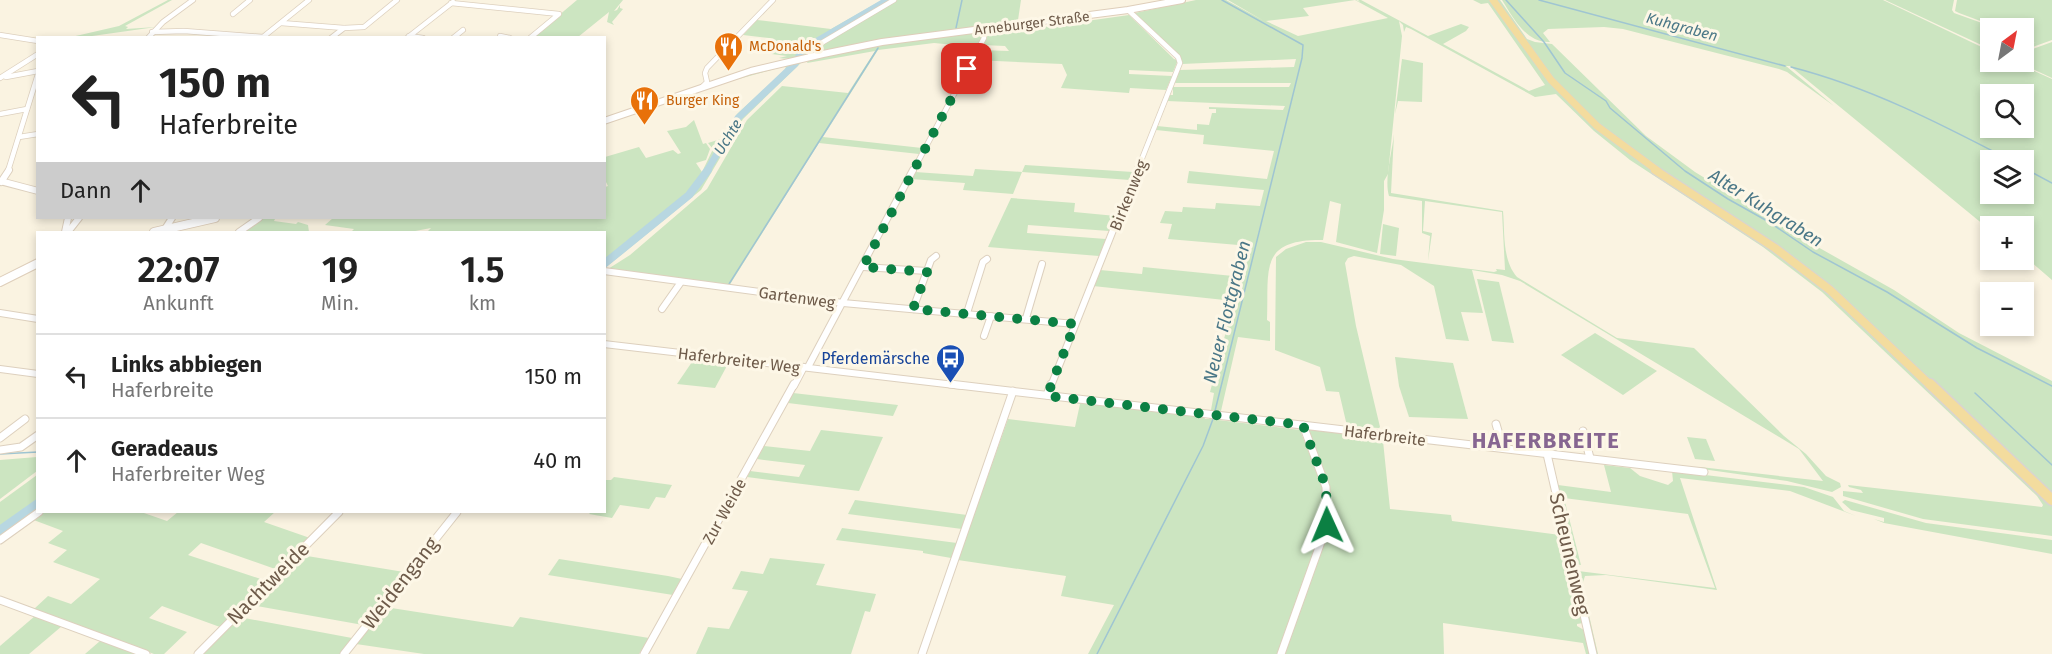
<!DOCTYPE html>
<html lang="de">
<head>
<meta charset="utf-8">
<style>
	:root { --surface:#fff; --page:#f6f6f6; --text:#222; --muted:#767676; --line:#e0e0e0 }
	body { margin:0; font-family:"Fira Sans",sans-serif; background:var(--page); color:var(--text); height:100vh; display:flex; flex-direction:column; font-size:22px; white-space:nowrap }
	* { box-sizing:border-box; margin:0 }
	p { font-size:20px; color:var(--muted) }
	.icon { flex:none; width:33px; height:33px; fill:none; stroke:currentColor; stroke-width:2; stroke-linecap:round; stroke-linejoin:round }
	.map { position:relative; flex:1; overflow:hidden }
	.side { position:absolute; left:36px; top:231px; width:570px; height:282px; display:flex; flex-direction:column; background:var(--surface); border-radius:0px; box-shadow:0 3px 9px #0003 }
	.side>* { flex:none }
	.guide { position:absolute; left:36px; top:36px; width:570px; height:183px; border-radius:0px; box-shadow:0 3px 9px #0003; background:#fff; color:var(--text); overflow:hidden }
	.needle { width:39px; rotate:32deg }
	.fabs { position:absolute; left:1980px; top:18px; display:grid; gap:12px }
	.fabs a { display:grid; place-items:center; width:54px; height:54px; border-radius:0px; background:var(--surface); box-shadow:0 3px 9px #0003; font-size:30px }
	.pin { position:absolute; display:grid; place-items:center; width:51px; height:51px; color:#fff; margin:-26px; border-radius:12px; box-shadow:0 3px 9px #0006 }
	.me { position:absolute; width:66px; margin:-33px; rotate:359deg; stroke-linejoin:round; filter:drop-shadow(0 0 4px #0008) }
	.turn { display:flex; align-items:center; gap:21px; height:126px; padding:0 24px; font-size:27px }
	.turn .icon { width:78px; height:78px; stroke-width:2.5 }
	.turn b { display:block; font-size:42px; line-height:51px }
	.then { display:flex; align-items:center; height:57px; padding:0 24px; background:#0003; gap:12px; font-size:22px }
	.eta { display:flex; justify-content:space-evenly; align-items:center; height:102px; text-align:center }
	.eta b { font-size:36px; font-weight:600; line-height:42px }
	ul { padding:0; list-style:none }
	li { display:flex; align-items:center; gap:18px; height:84px; padding:0 24px; border-top:2px solid var(--line) }
	li div { flex:1 }
	li b { display:block; font-size:22px }
	li em { font-style:normal }
	.map>svg:first-child { display:block }
	.green { fill:#cce5c1; fill-rule:evenodd }
	.lines { fill:none; stroke-linecap:round; stroke-linejoin:round }
	.stream { stroke:#9fc5d2; stroke-width:1.5 }
	.river-far2 { stroke:#b8d7e1; stroke-width:7 }
	.river-far1 { stroke:#b8d7e1; stroke-width:8 }
	.river { stroke:#b8d7e1; stroke-width:10 }
	.street-far2-casing { stroke:#ddd0be; stroke-width:6 }
	.street-far1-casing { stroke:#ddd0be; stroke-width:8 }
	.street-casing { stroke:#ddd0be; stroke-width:9 }
	.secondary-far1-casing { stroke:#deceba; stroke-width:8 }
	.secondary-casing { stroke:#deceba; stroke-width:10 }
	.primary-far2-casing { stroke:#d9d4d0; stroke-width:8 }
	.primary-far1-casing { stroke:#d9d4d0; stroke-width:10 }
	.primary-casing { stroke:#d9d4d0; stroke-width:13 }
	.street-far2 { stroke:#fff; stroke-width:4.5 }
	.street-far1 { stroke:#fff; stroke-width:6 }
	.street { stroke:#fff; stroke-width:7 }
	.secondary-far1 { stroke:#fff; stroke-width:6 }
	.secondary { stroke:#fff; stroke-width:8 }
	.primary-far2 { stroke:#f3dc9e; stroke-width:7 }
	.primary-far1 { stroke:#f3dc9e; stroke-width:8 }
	.primary { stroke:#f3dc9e; stroke-width:10 }
	.route { stroke:#0b8043; stroke-width:10; stroke-dasharray:0 18 }
	.labels { text-anchor:middle; stroke-width:6; stroke-linejoin:round; paint-order:stroke }
	.far-street-label { font-size:14px; fill:#6e5b4a; stroke:#fdf7e7 }
	.far-food-label { font-size:14px; fill:#c56008; stroke:#fdf7e7; text-anchor:start }
	.far-water-label { font-size:15px; font-style:italic; fill:#4a7787; stroke:#fdf7e7 }
	.street-label { font-size:16px; fill:#6e5b4a; stroke:#fdf7e7 }
	.transit-label { font-size:16px; fill:#164399; stroke:#fdf7e7; text-anchor:end }
	.water-label { font-size:18px; font-style:italic; fill:#4a7787; stroke:#fdf7e7 }
	.near-street-label { font-size:20px; fill:#6e5b4a; stroke:#fdf7e7 }
	.district-label { font-size:22px; font-weight:bold; letter-spacing:1.5px; fill:#876691; stroke:#fdf7e7 }
</style>
</head>
<body>
<div class="map">
<svg width="2052" height="654" viewBox="0 0 2052 654">
	<rect width="100%" height="100%" fill="#faf3e1"/>
	<g class="green">
		<polygon points="168,0 172,0 125,26 128,27 126,29 156,27 85,37 67,38 119,26"/>
		<polygon points="577,0 623,0 614,11 617,10 620,5 620,8 623,9 612,22 614,25 607,22 609,12 578,37 532,38"/>
		<path d="M882,0H893L816,45C807,57 794,60 779,58L787,56L757,52L769,38L743,35L757,20L831,29Z"/>
		<polygon points="896,0 1021,0 1018,20 1010,23 812,54 813,50"/>
		<path d="M1196,0H1226L1264,21L1228,0H1356L1360,2L1358,0H1361L1428,36L1461,24L1469,27L1466,31L1443,44L1529,91L1545,85L1488,3L1481,4L1473,0H1491L1533,59L1593,125L1655,173L1755,238L1829,292L2052,504V536L1923,519L1843,496V491L1863,493L1861,490L1849,487L1848,485L2042,507L2043,505L2037,496L1822,292L1763,247L1630,160L1594,131L1556,94L1535,97L1411,29L1406,27L1404,32L1403,25L1399,21L1402,36L1388,174L1384,181V210L1377,253L1336,242L1341,204L1330,201L1323,240C1258,239 1269,270 1267,320L1270,322V341L1238,337L1221,411L1211,410L1214,393L1210,392L1234,301L1093,286L1100,270L1142,274L1143,267L1243,277L1250,246L1168,239L1172,224L1160,223L1165,211L1182,212L1183,207L1215,209L1216,203L1260,206L1264,190L1187,183L1189,171L1267,179L1274,151L1203,144L1204,135L1156,130L1157,126L1197,130V124L1209,125L1212,113H1216V109H1209V107L1283,110L1285,106L1167,101L1169,95H1173V87H1289L1291,83H1175L1179,70L1294,67L1296,59L1182,64L1178,55L1135,13ZM1355,0L1388,18L1298,36L1266,21L1309,16L1303,8Z"/>
		<polygon points="1496,0 1500,0 1527,39 1535,42 1552,44 1646,136 1695,172 1800,237 1894,290 1959,333 2052,381 2052,496 1846,302 1608,133 1557,84"/>
		<path d="M1502,0H1883L1990,51V62H2014L2052,79V280L2024,256V226H1990V230L1790,66H1786L1834,106L1787,72L1779,69L1623,29L1604,27L1548,29L1543,33L1550,42C1526,43 1514,19 1502,0ZM1990,94H2024V128H1990ZM1990,160H2024V194H1990Z"/>
		<polygon points="1885,0 1954,0 1952,10 1954,13 1996,28 1990,28 1990,49"/>
		<polygon points="1957,0 2052,0 2052,40 2024,50 2024,39 2036,43 2024,38 2024,28 1999,28 1959,13 1955,11"/>
		<polygon points="1129,15 1174,59 1178,60 1173,72 1129,70 1129,74 1172,76 1166,90 1130,88 1129,93 1061,88 1067,75 1062,64 974,60 978,53 981,53 979,50 1009,51 1005,46 982,45 987,35"/>
		<polygon points="982,31 983,37 976,47 934,43 878,50 823,137 922,148 919,154 819,143 729,286 608,269 630,255 707,189 747,120 782,86 848,93 875,51 807,63 808,61 856,48"/>
		<polygon points="2052,42 2052,78 2017,62 2024,62 2024,52"/>
		<polygon points="805,59 743,119 701,190 605,268 604,232 427,232 431,228 410,232 351,232 354,229 325,225 333,218 604,218 605,187 608,186 605,180 605,157 639,147 646,158 673,150 678,154 681,153 667,131 686,127 694,120 703,144 706,143 710,149 706,160 696,163 702,172 713,149 708,143 721,139 737,114 785,70 786,66 724,83 752,73"/>
		<polygon points="1402,59 1423,63 1422,102 1398,101 1395,114"/>
		<path d="M1394,134L1391,193L1503,211C1505,233 1502,260 1517,277L1617,338L1694,348L1784,436L1806,454L1826,476L1840,483L1841,487L1832,492L1787,481L1702,469L1700,467L1823,481L1799,449L1520,281L1502,275L1472,270L1483,313L1461,312L1469,341L1446,339L1434,286L1401,265L1354,256L1348,258L1345,263L1356,326L1380,427L1379,428L1347,426L1339,392L1326,391L1320,367L1275,350L1276,257L1286,249L1306,242H1321L1393,259L1494,272L1497,271L1496,269L1505,270L1502,212L1425,201L1423,231L1432,233L1428,261L1430,236L1422,233V201L1389,196C1384,179 1392,153 1394,134Z"/>
		<polygon points="1025,165 1133,172 1130,180 1022,172 1013,194 963,190 965,183 911,179 915,172 973,176 975,169 1022,172"/>
		<polygon points="1011,198 1075,203 1074,212 1116,216 1109,231 1028,225 1027,233 1106,239 1099,256 988,247"/>
		<polygon points="262,218 275,219 274,221 296,224 298,222 308,225 309,232 242,232"/>
		<polygon points="1383,224 1399,228 1396,256 1380,254"/>
		<polygon points="1477,279 1499,282 1514,343 1492,341"/>
		<polygon points="1595,333 1657,371 1623,395 1561,355"/>
		<polygon points="1395,357 1453,363 1468,419 1409,417 1399,386"/>
		<polygon points="694,359 729,362 715,388 677,384"/>
		<polygon points="793,393 898,405 893,416 788,403"/>
		<polygon points="1069,400 1204,416 1205,419 1209,419 1210,416 1218,418 1218,420 1300,430 1324,491 1325,528 1280,654 1088,654 1114,605 1061,596 1066,576 958,560 1008,419 1075,427 1080,404 1068,402"/>
		<polygon points="1308,428 1356,434 1357,437 1383,441 1390,509 1451,515 1452,521 1560,535 1559,529 1562,530 1583,623 1577,624 1577,626 1584,630 1590,654 1586,654 1583,643 1443,623 1444,654 1284,654 1329,530 1329,505 1306,431"/>
		<polygon points="821,430 883,437 859,491 747,477 750,471 799,477 805,465 757,459 764,446 810,451"/>
		<polygon points="1687,437 1706,439 1715,461 1695,459"/>
		<polygon points="37,457 37,471 0,499 0,460"/>
		<polygon points="1604,465 1630,468 1640,476 1668,485 1673,481 1672,471 1804,487 1833,497 1844,511 1856,516 1790,491 1680,478 1717,590 1606,575 1585,576 1582,585 1598,654 1595,654 1579,579 1582,577 1578,571 1715,588 1688,514 1564,498 1581,565 1576,564 1558,485 1611,492"/>
		<polygon points="37,475 37,510 0,538 0,502"/>
		<polygon points="614,477 672,485 665,498 656,497 649,509 620,505 612,518 589,514 591,512 604,512 605,480 611,480"/>
		<polygon points="855,500 967,515 962,529 848,514"/>
		<polygon points="1845,500 1926,523 2052,540 2052,554 1884,523 1874,519 1884,522 1884,518 1851,510 1842,502"/>
		<polygon points="42,512 141,512 167,521 178,512 275,512 264,522 310,538 278,570 201,543 188,555 267,581 301,555 404,572 363,625 251,605 239,617 352,638 340,654 199,654 220,627 162,606 149,618 187,632 164,654 154,654 34,609 48,596 71,604 100,579 53,562 67,550 48,543 63,531 31,519"/>
		<polygon points="842,528 957,543 951,558 923,553 923,551 836,540"/>
		<polygon points="770,558 825,564 816,585 876,594 870,612 865,611 851,654 696,654 708,627 729,629 748,591 732,589 741,571 763,574"/>
		<polygon points="559,559 668,576 682,579 673,595 548,575"/>
		<polygon points="385,607 513,627 520,617 649,638 639,654 424,654 356,644"/>
		<polygon points="35,616 62,626 29,654 0,654 0,646"/>
		<polygon points="100,641 136,654 85,654"/>
	</g>
	<g class="lines">
		<g class="stream">
			<polyline points="1506,0 1544,42 1565,73 1606,101 1610,108 1685,171 1728,199 1769,222 1813,252 1887,292 1977,348 2052,386"/>
			<polyline points="1539,0 1785,66"/>
			<polyline points="956,28 962,0"/>
			<path d="M1791,67C1869,87 1939,123 2010,160"/>
			<polyline points="2024,168 2052,183"/>
			<polyline points="729,284 878,48"/>
			<polyline points="1975,393 2052,465"/>
			<polyline points="1215,411 1302,58 1303,45 1222,0"/>
			<polyline points="0,454 38,452"/>
			<polyline points="1097,654 1203,446 1213,419"/>
		</g>
		<polyline class="river-far2" points="707,171 738,118 795,64 802,50 888,0"/>
		<polyline class="river-far1" points="604,264 689,195 708,170"/>
		<polyline class="river" points="0,531 38,504"/>
		<defs>
			<g id="street-far2">
				<polyline points="451,3 559,14 530,38"/>
				<polyline points="1128,10 1178,57 1180,63 1137,171"/>
				<polyline points="233,14 250,0"/>
				<polyline points="281,23 344,28"/>
				<polyline points="152,32 184,31 263,37 309,0"/>
				<polyline points="0,35 38,41"/>
				<polyline points="409,36 423,38"/>
				<polyline points="500,36 510,38"/>
				<polyline points="148,38 163,22 193,0"/>
				<polyline points="331,38 344,28 364,27 397,0"/>
				<polyline points="407,38 453,2"/>
				<polyline points="453,38 463,30"/>
				<polyline points="811,56 810,52 813,48 894,0"/>
				<polyline points="6,77 38,71"/>
				<polyline points="0,78 38,54"/>
				<polyline points="701,88 707,82 705,73 707,68 773,0"/>
				<polyline points="0,114 27,109"/>
				<polyline points="19,137 38,134"/>
				<polyline points="8,171 38,74"/>
				<polyline points="913,171 984,38 983,29"/>
			</g>
			<g id="street-far1">
				<polyline points="0,181 38,191"/>
				<polyline points="1,182 9,170"/>
				<polyline points="65,232 68,218"/>
				<polyline points="68,232 79,218"/>
				<polyline points="163,232 172,218"/>
				<polyline points="239,232 259,218"/>
				<polyline points="863,267 927,271"/>
				<polyline points="604,271 843,303 1075,324"/>
				<polyline points="662,309 681,282"/>
				<polyline points="913,309 931,260 936,256"/>
				<polyline points="0,313 38,319"/>
				<polyline points="967,313 983,262 987,259"/>
				<polyline points="1026,318 1042,264"/>
				<polyline points="984,336 991,316"/>
				<polyline points="604,344 963,386"/>
				<polyline points="808,367 913,170"/>
				<polyline points="0,369 38,374"/>
				<polyline points="794,386 804,367"/>
				<polyline points="1051,386 1137,170"/>
			</g>
			<g id="street">
				<polyline points="950,384 1704,472"/>
				<polyline points="1047,395 1051,384"/>
				<polyline points="1496,424 1503,448"/>
				<polyline points="1583,431 1590,458"/>
				<polyline points="0,438 25,419"/>
				<polyline points="0,450 21,447 38,435"/>
				<polyline points="1547,454 1593,654"/>
				<polyline points="0,540 39,512"/>
				<polyline points="0,600 146,654"/>
				<polyline points="198,654 339,512"/>
				<polyline points="344,654 457,512"/>
				<polyline points="644,654 794,384"/>
				<polyline points="922,654 1013,391"/>
				<polyline points="1281,654 1327,525 1326,487 1303,425"/>
			</g>
			<polyline id="secondary-far1" points="604,121 751,71 823,54 882,42 1128,10 1182,0"/>
			<g id="secondary">
				<polyline points="154,232 215,218"/>
				<polyline points="0,282 38,263"/>
			</g>
			<polyline id="primary-far2" points="1493,0 1551,80 1597,126 1658,171"/>
			<polyline id="primary-far1" points="1655,170 1775,248 1830,290 1931,386"/>
			<polyline id="primary" points="1930,384 2052,500"/>
		</defs>
		<use href="#street-far2" class="street-far2-casing"/>
		<use href="#street-far1" class="street-far1-casing"/>
		<use href="#street" class="street-casing"/>
		<use href="#secondary-far1" class="secondary-far1-casing"/>
		<use href="#secondary" class="secondary-casing"/>
		<use href="#primary-far2" class="primary-far2-casing"/>
		<use href="#primary-far1" class="primary-far1-casing"/>
		<use href="#primary" class="primary-casing"/>
		<use href="#street-far2" class="street-far2"/>
		<use href="#street-far1" class="street-far1"/>
		<use href="#street" class="street"/>
		<use href="#secondary-far1" class="secondary-far1"/>
		<use href="#secondary" class="secondary"/>
		<use href="#primary-far2" class="primary-far2"/>
		<use href="#primary-far1" class="primary-far1"/>
		<use href="#primary" class="primary"/>
	</g>
	<g class="lines">
		<polyline class="route" points="967,69 863,267 927,272 913,309 1075,324 1047,396 1303,425 1326,487 1327,525"/>
	</g>
	<defs>
		<symbol id="restaurant-pin" viewBox="-11 -11 22 30"><path d="M0 17L-7.5 6A9.5 9.5 0 1 1 7.5 6Z" fill="#e8710a" stroke="#fdf7e7"/><path d="M-5-6h1v4h1v-4h1v4h1v-4h1v5L-1.5 .5V6h-2V.5L-5-1ZM5-6V6H3V1.5H1.5Q1.5-4 5-6Z" fill="#fff"/></symbol>
		<symbol id="bus-pin" viewBox="-11 -11 22 30"><path d="M0 17L-7.5 6A9.5 9.5 0 1 1 7.5 6Z" fill="#1a4fb4" stroke="#fdf7e7"/><path d="M-5-6H5V4H4V6H2V4H-2V6H-4V4H-5ZM-3.5-4V0h7V-4ZM-3.5 1.2v1.5H-2V1.2ZM2 1.2v1.5H3.5V1.2Z" fill="#fff"/></symbol>
	</defs>
	<g fill-rule="evenodd">
		<use href="#restaurant-pin" x="712" y="30" width="33" height="45"/>
		<use href="#restaurant-pin" x="628" y="84" width="33" height="45"/>
		<use href="#bus-pin" x="934" y="342" width="33" height="45"/>
	</g>
	<g class="labels">
		<g class="far-street-label">
			<text transform="translate(1032 23) rotate(-7)" y="5">Arneburger Straße</text>
		</g>
		<g class="far-food-label">
			<text x="749" y="51">McDonald's</text>
			<text x="666" y="105">Burger King</text>
		</g>
		<g class="far-water-label">
			<text transform="translate(1682 27) rotate(15)" y="5">Kuhgraben</text>
			<text transform="translate(728 137) rotate(-58)" y="5">Uchte</text>
		</g>
		<g class="street-label">
			<text transform="translate(1128 195) rotate(-68)" y="6">Birkenweg</text>
			<text transform="translate(797 297) rotate(8)" y="6">Gartenweg</text>
			<text transform="translate(739 360) rotate(7)" y="6">Haferbreiter Weg</text>
			<text transform="translate(1385 435) rotate(7)" y="6">Haferbreite</text>
			<text transform="translate(724 511) rotate(-61)" y="6">Zur Weide</text>
		</g>
		<g class="transit-label">
			<text x="930" y="364">Pferdemärsche</text>
		</g>
		<g class="water-label">
			<text transform="translate(1766 208) rotate(32)" y="6">Alter Kuhgraben</text>
			<text transform="translate(1227 312) rotate(-76)" y="6">Neuer Flottgraben</text>
		</g>
		<g class="near-street-label">
			<text transform="translate(1570 554) rotate(77)" y="7">Scheunenweg</text>
			<text transform="translate(268 583) rotate(-45)" y="7">Nachtweide</text>
			<text transform="translate(400 583) rotate(-52)" y="7">Weidengang</text>
		</g>
		<g class="district-label">
			<text x="1546" y="448">HAFERBREITE</text>
		</g>
	</g>
</svg>
<div class="fabs">
<a><svg class="needle" viewBox="-14 -14 28 28"><path d="M0-13l5 13h-10z" fill="#e53935"/><path d="M0 13l5-13h-10z" fill="#767676"/></svg></a>
<a><svg class="icon" aria-label="search" viewBox="0 0 24 24"><circle cx="10" cy="10" r="6"/><path d="M15 15l6 6"/></svg></a>
<a><svg class="icon" aria-label="layers" viewBox="0 0 24 24"><path d="M12 4l9 5-9 5-9-5zM3 14l9 5 9-5"/></svg></a>
<a>+</a>
<a>−</a>
</div>
<div class="pin" style="left:967px;top:69px;background:#d93025"><svg class="icon" aria-label="arrive" viewBox="0 0 24 24"><path d="M6 21V4h12l-3 4 3 4H6"/></svg></div>
<svg class="me" style="left:1327px;top:525px" viewBox="-20 -20 40 40"><path d="M0-17L14 15 0 8-14 15z" fill="#0b8043" stroke="#fff" stroke-width="4"/></svg>
<div class="guide">
<div class="turn"><svg class="icon" aria-label="left" viewBox="0 0 24 24"><path d="M17 20v-9H6M10 6l-5 5 5 5"/></svg><div><b>150 m</b>Haferbreite</div></div>
<div class="then">Dann<svg class="icon" aria-label="ahead" viewBox="0 0 24 24"><path d="M12 20V5M6 11l6-6 6 6"/></svg></div>
</div>
<section class="side">
<div class="eta">
<div><b>22:07</b><p>Ankunft</p></div>
<div><b>19</b><p>Min.</p></div>
<div><b>1.5</b><p>km</p></div>
</div>
<ul>
<li><svg class="icon" aria-label="left" viewBox="0 0 24 24"><path d="M17 20v-9H6M10 6l-5 5 5 5"/></svg><div><b>Links abbiegen</b><p>Haferbreite</p></div><em>150 m</em></li>
<li><svg class="icon" aria-label="ahead" viewBox="0 0 24 24"><path d="M12 20V5M6 11l6-6 6 6"/></svg><div><b>Geradeaus</b><p>Haferbreiter Weg</p></div><em>40 m</em></li>
</ul>
</section>
</div>
</body>
</html>
